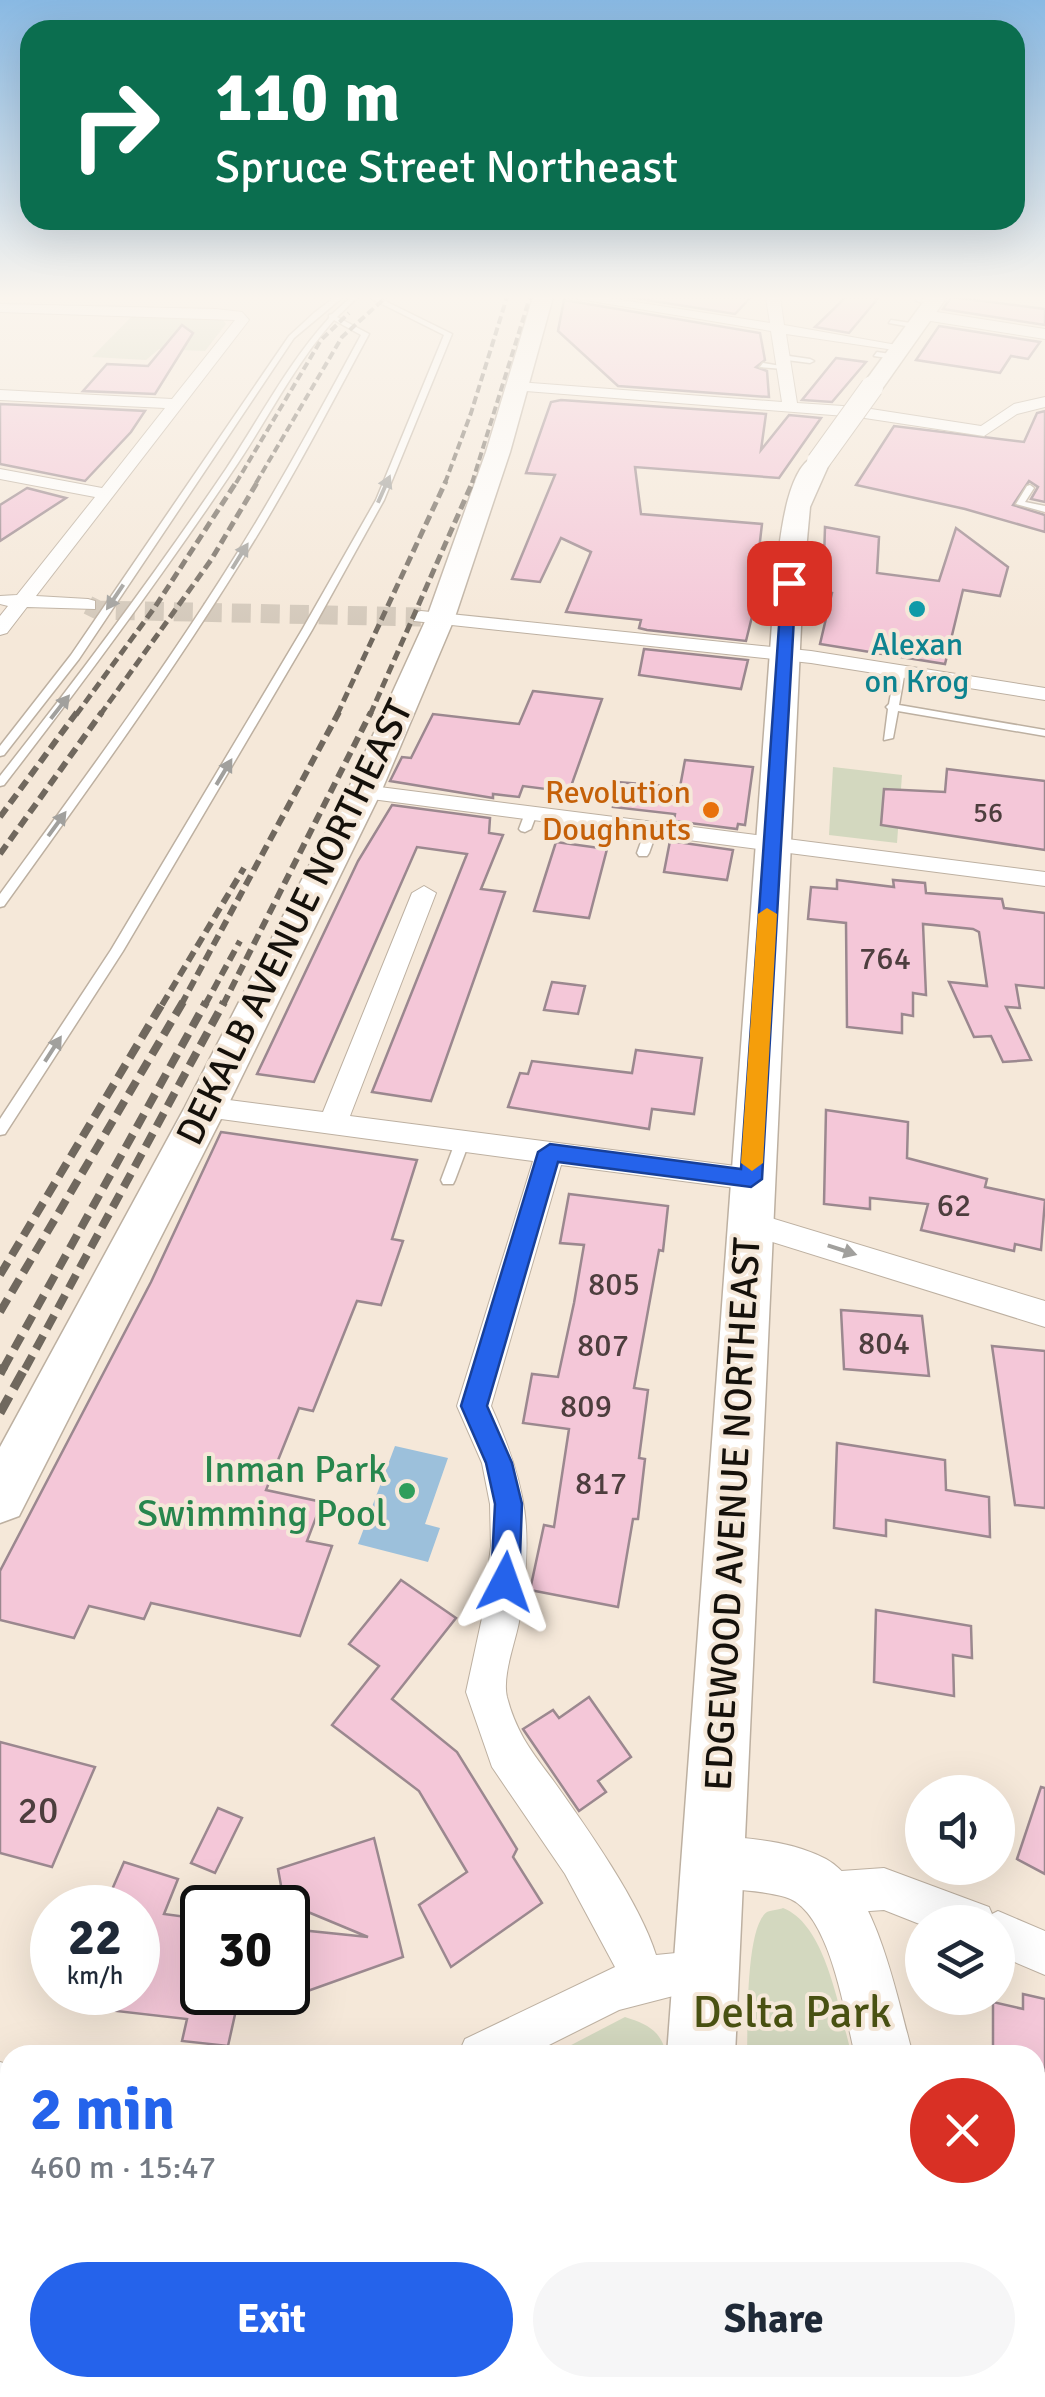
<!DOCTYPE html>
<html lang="en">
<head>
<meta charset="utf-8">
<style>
	:root { --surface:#fff; --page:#f6f6f7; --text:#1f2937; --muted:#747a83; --accent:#2563eb }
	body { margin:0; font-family:Signika,sans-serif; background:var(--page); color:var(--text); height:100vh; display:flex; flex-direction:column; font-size:38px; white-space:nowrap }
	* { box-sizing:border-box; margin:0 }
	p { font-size:32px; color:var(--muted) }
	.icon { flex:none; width:55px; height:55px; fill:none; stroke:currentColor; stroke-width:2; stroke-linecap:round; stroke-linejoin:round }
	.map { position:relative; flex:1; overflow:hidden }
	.sheet { position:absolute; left:0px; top:2045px; width:1045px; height:352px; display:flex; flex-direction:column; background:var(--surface); border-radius:30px 30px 0 0; box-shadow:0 10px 40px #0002 }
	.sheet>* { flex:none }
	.top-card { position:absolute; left:20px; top:20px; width:1005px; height:210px; border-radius:30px; box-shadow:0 10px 40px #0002; background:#0b6e4f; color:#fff; overflow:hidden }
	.tools { position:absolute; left:905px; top:1775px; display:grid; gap:20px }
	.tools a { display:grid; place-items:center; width:110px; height:110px; border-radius:50%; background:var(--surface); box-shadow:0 10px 40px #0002; font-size:50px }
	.speed { position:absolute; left:30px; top:1885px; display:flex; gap:20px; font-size:50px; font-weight:700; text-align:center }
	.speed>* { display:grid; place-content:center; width:130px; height:130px; border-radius:50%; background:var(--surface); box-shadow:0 10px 40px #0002; line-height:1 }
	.speed small { font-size:25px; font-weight:400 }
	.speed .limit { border:5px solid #111; border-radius:15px; background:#fff; color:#111 }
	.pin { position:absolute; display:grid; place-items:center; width:85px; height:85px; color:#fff; margin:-42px; border-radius:20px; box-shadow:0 5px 15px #0006 }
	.me { position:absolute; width:110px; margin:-55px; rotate:4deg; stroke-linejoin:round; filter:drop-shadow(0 0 8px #0008) }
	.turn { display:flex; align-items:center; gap:35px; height:210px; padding:0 30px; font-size:45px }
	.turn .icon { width:130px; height:130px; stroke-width:2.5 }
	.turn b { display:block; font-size:70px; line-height:85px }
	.round { display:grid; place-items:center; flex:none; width:105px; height:105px; border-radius:52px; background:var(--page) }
	.headline { display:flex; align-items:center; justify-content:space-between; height:170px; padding:0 30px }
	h1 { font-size:60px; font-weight:700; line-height:75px; color:var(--accent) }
	.cta { display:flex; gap:20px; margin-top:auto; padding:20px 30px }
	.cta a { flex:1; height:115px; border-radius:60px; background:var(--accent); color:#fff; font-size:40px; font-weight:700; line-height:115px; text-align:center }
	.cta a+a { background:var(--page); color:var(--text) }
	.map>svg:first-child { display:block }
	.green { fill:#d3d8bf }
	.water { fill:#9cc0db }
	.building { fill:#f4c7d8; stroke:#9b888f; stroke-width:2.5 }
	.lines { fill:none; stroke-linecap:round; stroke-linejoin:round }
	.minor-tunnel { stroke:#d3c8ba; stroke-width:19; stroke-dasharray:19 10; stroke-linecap:butt }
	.service-casing { stroke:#bdb0a1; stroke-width:3 }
	.minor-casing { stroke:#bdb0a1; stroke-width:2 }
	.tertiary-casing { stroke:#bdb0a1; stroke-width:2 }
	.secondary-casing { stroke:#bdb0a1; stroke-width:3 }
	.service { fill:#fff; fill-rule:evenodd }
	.minor { fill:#fff; fill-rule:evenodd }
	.tertiary { fill:#fff; fill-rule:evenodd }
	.secondary { fill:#fff; fill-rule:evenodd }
	.rail-far4 { stroke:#70685e; stroke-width:4; stroke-dasharray:8 4; stroke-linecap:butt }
	.rail-far3 { stroke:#70685e; stroke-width:5; stroke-dasharray:10 5; stroke-linecap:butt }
	.rail-far2 { stroke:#70685e; stroke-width:6; stroke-dasharray:11 6; stroke-linecap:butt }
	.rail-far1 { stroke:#70685e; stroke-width:8; stroke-dasharray:15 8; stroke-linecap:butt }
	.rail { stroke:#70685e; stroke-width:9; stroke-dasharray:19 9; stroke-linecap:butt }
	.secondary-bridge-casing { stroke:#bdb0a1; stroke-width:24; stroke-linecap:butt }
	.secondary-bridge { stroke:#fff; stroke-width:22 }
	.oneway { fill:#a1a09d }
	.route { fill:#2563eb; stroke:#184099; stroke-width:2.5 }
	.slow { fill:#f59e0b }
	.culture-dot { fill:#0f9aa8; stroke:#f5e8d9; stroke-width:4 }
	.food-dot { fill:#e8710a; stroke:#f5e8d9; stroke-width:4 }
	.leisure-dot { fill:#2e9e5b; stroke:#f5e8d9; stroke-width:4 }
	.labels { text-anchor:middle; stroke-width:8; stroke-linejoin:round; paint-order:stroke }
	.far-number-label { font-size:28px; fill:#4d3e3e }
	.far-culture-label { font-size:32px; fill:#0d838f; stroke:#f5e8d9 }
	.far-food-label { font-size:32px; fill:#c56008; stroke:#f5e8d9; text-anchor:end }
	.number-label { font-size:32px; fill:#4d3e3e }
	.street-label { font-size:38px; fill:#15110b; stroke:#f5e8d9 }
	.leisure-label { font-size:38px; fill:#27864d; stroke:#f5e8d9; text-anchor:end }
	.near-number-label { font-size:38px; fill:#4d3e3e }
	.near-park-label { font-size:45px; fill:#495112; stroke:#f5e8d9 }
</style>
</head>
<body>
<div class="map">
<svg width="1045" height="2397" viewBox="0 0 1045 2397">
	<rect width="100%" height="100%" fill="#f5e8d9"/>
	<g class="green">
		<polygon points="134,314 222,319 226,324 205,351 159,349 146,360 92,357"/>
		<polygon points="833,767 902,775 897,843 829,835"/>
		<path d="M783,1908C827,1925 839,2012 852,2055H747C748,2028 745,1927 767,1912C769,1911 781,1909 783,1908Z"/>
		<path d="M625,2017C647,2024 662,2031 666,2055H552Z"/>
		<polygon points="729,2388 950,2388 953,2397 729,2397"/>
	</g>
	<polygon class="water" points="395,1446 448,1458 425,1524 440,1528 428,1562 358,1544"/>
	<g class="building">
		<polygon points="628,297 751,297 735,314"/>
		<polygon points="846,297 879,297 849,333 815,327"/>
		<polygon points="951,297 1045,309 1045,325 943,309"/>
		<polygon points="564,300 760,333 765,360 756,367 767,371 769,397 618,386 558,331"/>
		<polygon points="182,325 193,333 155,394 83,391 107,364 148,366"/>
		<polygon points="939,326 1040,342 1028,359 1011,356 1000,373 916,360"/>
		<polygon points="836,358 866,362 832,402 802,400"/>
		<polygon points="561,400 766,414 761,450 789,415 821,418 779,478 635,467 641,514 762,524 755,584 760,584 746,641 647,630 639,628 641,620 566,612 591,552 561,538 540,582 512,579 555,475 526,473 551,402"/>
		<polygon points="0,404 68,407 145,411 131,432 85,481 0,464"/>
		<polygon points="1045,411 1045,502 1031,499 1038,487 1029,481 1013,505 1045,515 1045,532 965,509 856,485 894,426 1024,442 1037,413"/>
		<polygon points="27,488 66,498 0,541 0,505"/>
		<polygon points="825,527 879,537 877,573 939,581 956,528 1008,567 1000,596 963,590 945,664 820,644 832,593 823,591"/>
		<polygon points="644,649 748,660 741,689 639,675"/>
		<polygon points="533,691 602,699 569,792 523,786 519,797 493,794 493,798 390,781 402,757 411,758 433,714 519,724"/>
		<polygon points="685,760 753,767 745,825 738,824 737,829 674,821 675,814 613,807 618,782 680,787"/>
		<polygon points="947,769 1045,781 1045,850 881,825 884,789 945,792"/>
		<polygon points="392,805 490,818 489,833 503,835 481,889 505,892 431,1101 372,1092 467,854 417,847 314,1082 257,1074 358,861"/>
		<polygon points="670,841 733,850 727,880 664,872"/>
		<polygon points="556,842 607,849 589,918 534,911"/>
		<polygon points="837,880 894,887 893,880 925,883 926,893 1002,899 1004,908 1045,913 1045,988 1016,985 1020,1008 1006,1007 1031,1060 1003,1062 991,1036 974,1037 949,982 987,986 979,932 973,929 923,924 926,995 913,993 913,1016 902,1014 902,1033 847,1027 846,923 808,919 811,887 837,889"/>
		<polygon points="552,982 585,986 578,1014 544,1010"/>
		<polygon points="636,1050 702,1058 694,1114 652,1109 649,1129 508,1107 520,1073 528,1074 532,1061 632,1073"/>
		<polygon points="826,1110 908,1122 907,1158 987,1179 985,1187 1045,1200 1041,1250 1015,1244 1014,1251 921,1230 928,1204 870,1198 870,1209 824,1204"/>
		<polygon points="221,1132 417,1160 392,1239 403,1241 381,1305 357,1301 313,1411 299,1408 266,1490 322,1502 307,1541 332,1546 300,1636 151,1603 144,1619 89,1606 74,1638 0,1620 0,1571 151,1282"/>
		<polygon points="569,1194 668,1206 663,1251 659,1250 634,1388 648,1390 639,1458 645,1459 638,1519 633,1519 618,1607 530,1590 544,1525 554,1527 569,1429 523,1423 532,1374 558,1377 574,1303 584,1245 560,1243"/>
		<polygon points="841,1310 922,1316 929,1376 844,1369"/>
		<polygon points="992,1346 1045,1351 1045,1508 1015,1505"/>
		<polygon points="837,1443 945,1460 946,1490 989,1497 990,1537 886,1520 886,1536 834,1528"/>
		<polygon points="401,1580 456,1618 392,1699 457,1752 517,1849 513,1857 542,1903 451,1967 419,1905 467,1872 419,1791 332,1725 379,1666 349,1644"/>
		<polygon points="876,1610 971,1626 972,1658 953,1655 954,1696 874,1682"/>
		<polygon points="589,1697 631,1757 598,1781 606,1792 579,1811 523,1729 553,1710 559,1718"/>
		<polygon points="0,1742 95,1767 52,1867 0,1853"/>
		<polygon points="1041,1787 1045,1788 1045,1874 1017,1859"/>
		<polygon points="218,1808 242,1818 215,1873 191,1863"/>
		<polygon points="374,1838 403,1957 302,1993 290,1929 368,1937 284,1902 278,1869"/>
		<polygon points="124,1862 178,1879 164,1914 202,1919 202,1992 240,1992 228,2046 182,2041 187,2019 90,2008 91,1992 138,1992 138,1908 104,1908"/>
		<polygon points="1023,1994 1045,1999 1045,2071 1035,2071 1035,2055 993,2055 993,2002 1023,2009"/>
	</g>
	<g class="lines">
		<polyline class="minor-tunnel" points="88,605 98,610 421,617"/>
		<defs>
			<g id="service">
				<polygon points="335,297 343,297 294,338 79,659 4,755 0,756 0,746 71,655 289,336 314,313"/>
				<path d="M351,297H358L337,317L369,334C328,410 288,487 242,560C168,679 86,792 4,906L0,907V894C81,783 163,672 236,555C281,483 321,409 361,335L334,320C293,366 267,421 232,472C160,579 83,683 4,785L0,786V776C79,676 155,574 226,469C260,418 288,363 329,318V315L332,314Z"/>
				<polygon points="368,297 377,297 452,334 384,500 312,630 123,951 5,1134 0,1135 0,1119 111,950 302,630 376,500 444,335"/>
				<polygon points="918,298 935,302 936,303 933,305 916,301"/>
				<polygon points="891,320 917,324 920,326 917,328 889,323"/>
				<polygon points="877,352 897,355 898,357 894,359 874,356"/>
				<polygon points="782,355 810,359 814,361 810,363 779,359"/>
				<polygon points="763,363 787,367 783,369 760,367"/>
				<polygon points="1030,485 1034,488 1025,502 1045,506 1045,512 1016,504 1027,486"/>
				<polygon points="900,668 905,671 899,705 1045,730 1045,736 898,711 893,738 884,740 888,709 886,707 889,704 895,671"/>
				<polygon points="531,810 537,813 531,829 525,832 521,831 519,829 525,813"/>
				<polygon points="652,825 658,828 649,853 647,856 639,856 637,853 646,828"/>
				<polygon points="463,1135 470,1140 455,1180 453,1184 443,1184 441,1180 456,1140"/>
				<polygon points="423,2388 451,2388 447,2397 419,2397"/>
			</g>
			<g id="minor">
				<polygon points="567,297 602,297 770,323 766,297 780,297 784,325 908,347 901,351 786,334 797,403 858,407 981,426 1014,404 1045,397 1045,407 1017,414 984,436 858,417 513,390 513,384 518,382 782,402 771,331"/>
				<polygon points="0,304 216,309 242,312 249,320 36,596 88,599 95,601 95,609 27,607 7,633 0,635 0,616 8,606 0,604 0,596 17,595 95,497 0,479 0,469 102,488 165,408 0,400 0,390 172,399 235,320 0,312"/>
				<polygon points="421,611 811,651 1045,688 1045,700 811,663 414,621 414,613"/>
				<polygon points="364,785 1045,872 1045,886 356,797 353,792 356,787"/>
				<path d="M424,886L436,893L350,1116L751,1168L761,1171L766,1179L761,1187L751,1190L561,1165L491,1406C528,1488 534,1532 519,1622C515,1643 502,1676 507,1697C517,1735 533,1753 555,1783C587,1828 640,1903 656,1955L706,1950L722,1956L728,1972L722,1988L706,1994L677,1995L619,2010L529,2055H458L465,2039L615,1967L565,1874L492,1767L466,1692L482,1618L491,1546L490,1504L482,1463L457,1406L533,1161L206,1117L196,1114L192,1107L196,1100L206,1097L323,1112L412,893Z"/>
				<polygon points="748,1211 1045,1301 1045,1327 737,1231 733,1223 737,1215"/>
				<polygon points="884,1868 989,1907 992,1914 998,1911 1045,1931 1045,1975 998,1955 998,1922 922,1925 884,1910 827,1914 812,1908 806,1893 812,1878 827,1872"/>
				<polygon points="0,2062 10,2065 10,2111 0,2108"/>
				<polygon points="462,2388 520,2388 524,2397 466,2397"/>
			</g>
			<g id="tertiary">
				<polygon points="924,310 1045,329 1045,339 918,319 915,315"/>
				<path d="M712,1835C751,1839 790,1840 826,1859C877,1887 898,2002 913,2055H855C845,2016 830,1909 785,1897C754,1888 723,1892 693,1880L686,1861L693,1842Z"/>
				<polygon points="959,2388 1023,2388 1027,2397 961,2397"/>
			</g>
			<g id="secondary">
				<polygon points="533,297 553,297 510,452 455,617 381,792 227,1107 19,1516 0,1523 0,1447 185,1107 347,792 427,617 486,452"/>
				<polygon points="927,297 947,297 880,392 864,392 861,387"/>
				<path d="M818,455L830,462L810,507L803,583L735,2055H667L775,583C779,553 784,463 818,455Z"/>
				<polygon points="639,2388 717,2388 716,2397 638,2397"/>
			</g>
		</defs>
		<use href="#service" class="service-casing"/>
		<use href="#minor" class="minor-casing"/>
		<use href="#tertiary" class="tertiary-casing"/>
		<use href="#secondary" class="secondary-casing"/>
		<use href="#service" class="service"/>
		<use href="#minor" class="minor"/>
		<use href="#tertiary" class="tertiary"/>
		<use href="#secondary" class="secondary"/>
		<g class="rail-far4">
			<polyline points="236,483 321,340 349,313"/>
			<polyline points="256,483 342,337 386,297"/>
			<polyline points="445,483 471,413 507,297"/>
			<polyline points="472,483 530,297"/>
		</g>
		<g class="rail-far3">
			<polyline points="76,715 155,607 237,481"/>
			<polyline points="100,715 211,560 258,481"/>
			<polyline points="337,715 446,481"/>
			<polyline points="370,715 473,481"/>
		</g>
		<g class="rail-far2">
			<polyline points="0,817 77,712"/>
			<polyline points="0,854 102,712"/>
			<polyline points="162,1005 244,868"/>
			<polyline points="181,1005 339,712"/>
			<polyline points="205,1005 240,941"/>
			<polyline points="223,1005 371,712"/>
		</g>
		<g class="rail-far1">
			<polyline points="0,1275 163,1002"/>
			<polyline points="0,1312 183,1002"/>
			<polyline points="3,1369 206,1002"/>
			<polyline points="25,1369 224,1002"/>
		</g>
		<g class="rail">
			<polyline points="0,1374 4,1366"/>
			<polyline points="0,1413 26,1366"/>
		</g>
		<defs>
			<polyline id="secondary-bridge" points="818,462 872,387"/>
		</defs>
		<use href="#secondary-bridge" class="secondary-bridge-casing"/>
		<use href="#secondary-bridge" class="secondary-bridge"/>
	</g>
	<defs><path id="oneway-solid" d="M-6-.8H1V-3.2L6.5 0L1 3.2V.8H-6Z" transform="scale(2.5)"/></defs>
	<g class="oneway">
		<use href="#oneway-solid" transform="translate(384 489) rotate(-66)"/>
		<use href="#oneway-solid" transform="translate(240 556) rotate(-58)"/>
		<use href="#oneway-solid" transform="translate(115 597) rotate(124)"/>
		<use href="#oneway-solid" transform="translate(60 707) rotate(-52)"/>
		<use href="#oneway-solid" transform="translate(224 772) rotate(-59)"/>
		<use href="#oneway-solid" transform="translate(57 824) rotate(-54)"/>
		<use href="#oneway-solid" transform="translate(53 1049) rotate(-57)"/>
		<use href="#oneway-solid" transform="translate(842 1250) rotate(18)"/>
	</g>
	<linearGradient id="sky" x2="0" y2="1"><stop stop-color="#89b9e3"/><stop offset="0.47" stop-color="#faf5ee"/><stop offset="1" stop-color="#faf5ee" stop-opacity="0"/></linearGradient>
	<rect width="1045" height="633" fill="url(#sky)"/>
	<polygon class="route" points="789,579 796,583 762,1179 751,1187 558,1162 487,1406 512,1463 522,1504 519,1582 515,1591 505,1595 495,1591 491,1582 495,1504 486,1463 461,1406 538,1152 550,1144 741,1169 782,583"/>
	<polygon class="slow" points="767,908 777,914 763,1163 752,1171 741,1163 758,914"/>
	<circle class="culture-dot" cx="917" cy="609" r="10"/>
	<circle class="food-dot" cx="711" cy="810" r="10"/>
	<circle class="leisure-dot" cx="407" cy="1491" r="10"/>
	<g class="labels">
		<g class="far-number-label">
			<text x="988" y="822">56</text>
		</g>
		<g class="far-culture-label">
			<text x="917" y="655">Alexan<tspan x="917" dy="37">on Krog</tspan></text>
		</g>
		<g class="far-food-label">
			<text x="691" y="803">Revolution<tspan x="691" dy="37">Doughnuts</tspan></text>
		</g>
		<g class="number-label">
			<text x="885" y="969">764</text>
			<text x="954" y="1216">62</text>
			<text x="614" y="1295">805</text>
			<text x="884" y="1354">804</text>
			<text x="603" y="1356">807</text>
			<text x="586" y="1417">809</text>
			<text x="601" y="1494">817</text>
		</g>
		<g class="street-label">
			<text transform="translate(294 922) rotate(-64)" y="13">DEKALB AVENUE NORTHEAST</text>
			<text transform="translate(732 1514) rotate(-87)" y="13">EDGEWOOD AVENUE NORTHEAST</text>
		</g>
		<g class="leisure-label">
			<text x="387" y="1482">Inman Park<tspan x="387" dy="44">Swimming Pool</tspan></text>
		</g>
		<g class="near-number-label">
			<text x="38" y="1823">20</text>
		</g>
		<g class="near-park-label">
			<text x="792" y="2027">Delta Park</text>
		</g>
	</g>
</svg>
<div class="tools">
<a><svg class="icon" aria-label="sound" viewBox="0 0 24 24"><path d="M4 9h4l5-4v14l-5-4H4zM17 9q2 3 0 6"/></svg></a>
<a><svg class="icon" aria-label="layers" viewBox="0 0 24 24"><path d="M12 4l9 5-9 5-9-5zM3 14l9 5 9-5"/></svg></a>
</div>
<div class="speed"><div>22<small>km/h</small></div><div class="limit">30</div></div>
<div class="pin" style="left:789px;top:583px;background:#d93025"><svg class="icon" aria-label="arrive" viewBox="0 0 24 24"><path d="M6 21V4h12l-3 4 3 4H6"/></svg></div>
<svg class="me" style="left:505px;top:1582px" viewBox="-20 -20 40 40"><path d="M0-17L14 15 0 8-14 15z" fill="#2563eb" stroke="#fff" stroke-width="4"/></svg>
<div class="top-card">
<div class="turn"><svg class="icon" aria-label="right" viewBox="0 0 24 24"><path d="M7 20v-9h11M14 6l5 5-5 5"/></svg><div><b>110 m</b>Spruce Street Northeast</div></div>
</div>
<section class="sheet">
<div class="headline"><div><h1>2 min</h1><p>460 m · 15:47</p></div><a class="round" style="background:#d93025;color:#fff"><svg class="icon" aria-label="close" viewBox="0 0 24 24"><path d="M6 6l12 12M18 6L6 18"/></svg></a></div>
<div class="cta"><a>Exit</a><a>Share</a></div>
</section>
</div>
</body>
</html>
